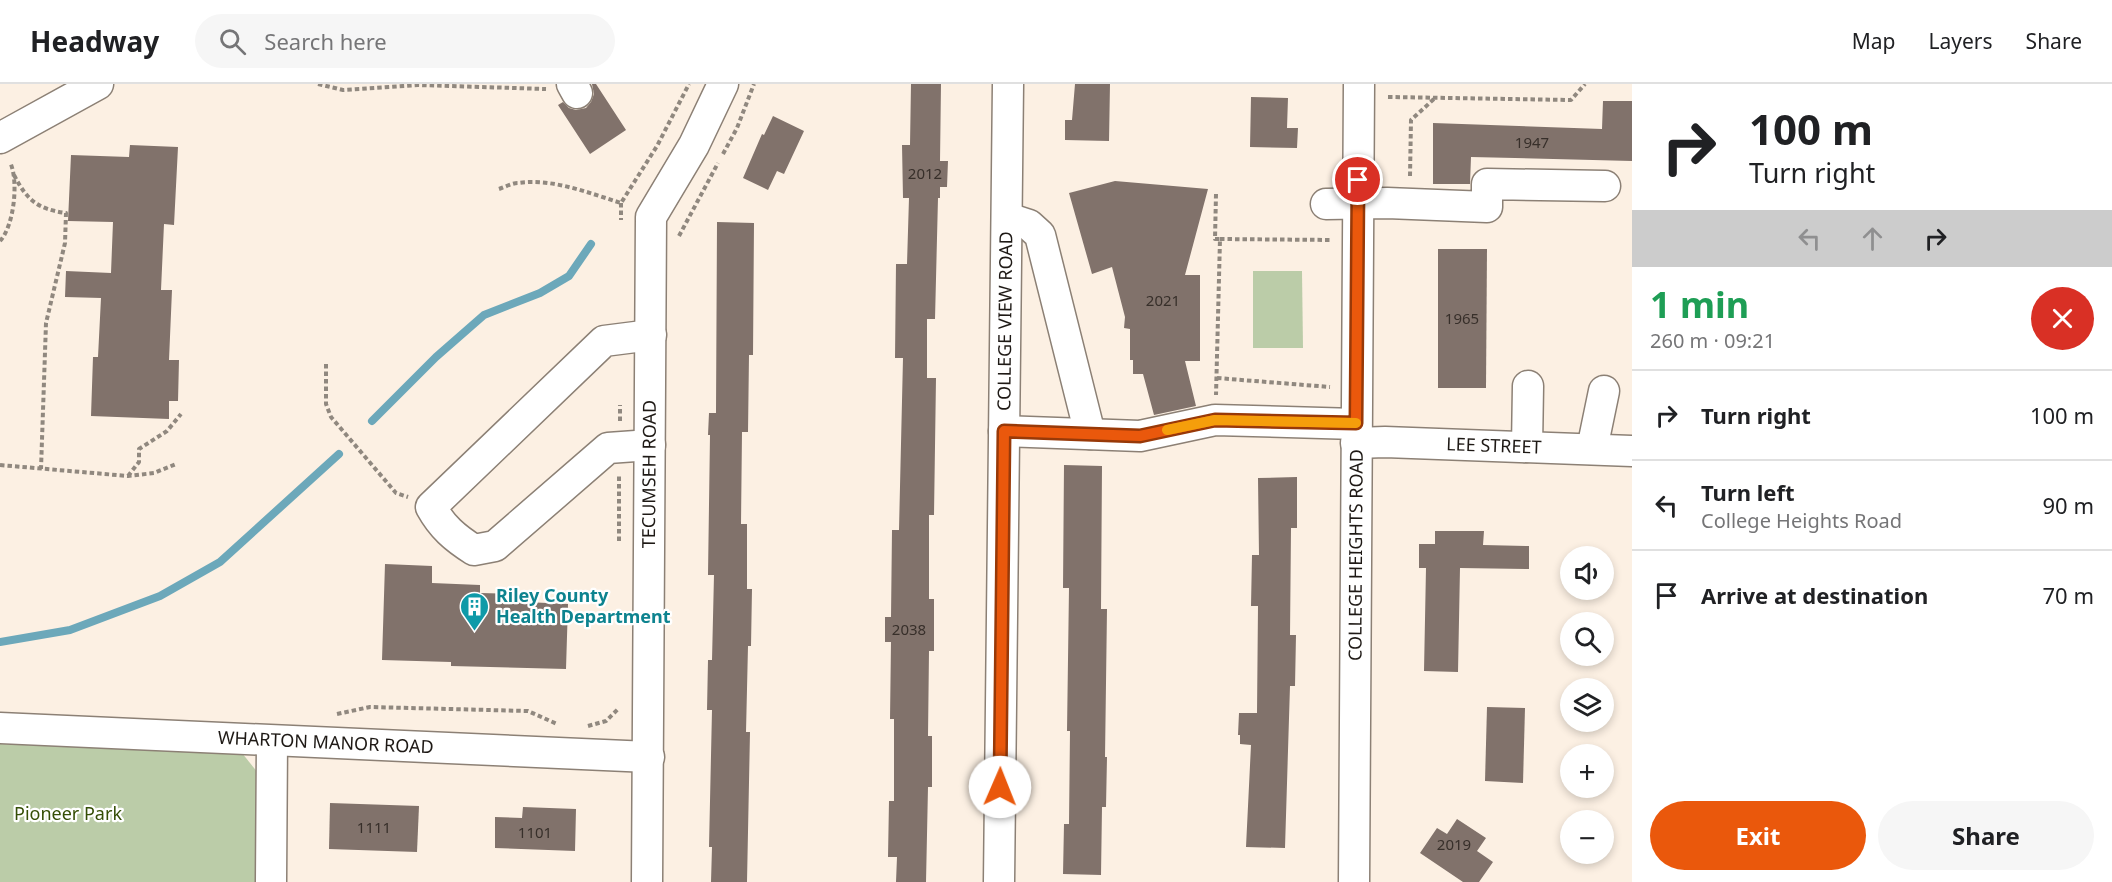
<!DOCTYPE html>
<html lang="en">
<head>
<meta charset="utf-8">
<style>
	:root { --surface:#fff; --page:#f6f6f6; --text:#202124; --muted:#757577; --line:#e0e0e0; --accent:#ea580c }
	body { margin:0; font-family:"Noto Sans",sans-serif; background:var(--page); color:var(--text); height:100vh; display:flex; flex-direction:column; font-size:22px; white-space:nowrap }
	* { box-sizing:border-box; margin:0 }
	p { font-size:20px; color:var(--muted) }
	.icon { flex:none; width:33px; height:33px; fill:none; stroke:currentColor; stroke-width:2; stroke-linecap:round; stroke-linejoin:round }
	.map { position:relative; flex:1; overflow:hidden }
	.side { display:flex; flex-direction:column; background:var(--surface); width:480px }
	.side>* { flex:none }
	.top-card { background:#fff; color:var(--text); overflow:hidden }
	.controls { position:absolute; left:1560px; top:462px; display:grid; gap:12px }
	.controls a { display:grid; place-items:center; width:54px; height:54px; border-radius:50%; background:var(--surface); box-shadow:0 3px 9px #0003; font-size:30px }
	.pin { position:absolute; display:grid; place-items:center; width:51px; height:51px; color:#fff; margin:-26px; border:3px solid #fff; border-radius:50%; box-shadow:0 2px 6px #0007 }
	.me { position:absolute; width:66px; margin:-33px; rotate:1deg; stroke-linejoin:round; filter:drop-shadow(0 0 4px #0008) }
	.turn { display:flex; align-items:center; gap:21px; height:126px; padding:0 18px; font-size:27px }
	.turn .icon { width:78px; height:78px; stroke-width:2.5 }
	.turn b { display:block; font-size:42px; line-height:51px }
	.lanes { display:flex; align-items:center; height:57px; padding:0 18px; background:#0003; justify-content:center; gap:30px; direction:ltr }
	.lanes .off { opacity:.35 }
	.round { display:grid; place-items:center; flex:none; width:63px; height:63px; border-radius:32px; background:var(--page) }
	.headline { display:flex; align-items:center; justify-content:space-between; height:102px; padding:0 18px }
	h1 { font-size:36px; font-weight:700; line-height:45px; color:#1e9e55 }
	.button { display:flex; gap:12px; margin-top:auto; padding:12px 18px }
	.button a { flex:1; height:69px; border-radius:36px; background:var(--accent); color:#fff; font-size:24px; font-weight:700; line-height:69px; text-align:center }
	.button a+a { background:var(--page); color:var(--text) }
	ul { padding:0; list-style:none }
	li { display:flex; align-items:center; gap:18px; height:90px; padding:0 18px; border-top:2px solid var(--line) }
	li div { flex:1 }
	li b { display:block; font-size:22px }
	li em { font-style:normal }
	header { display:flex; align-items:center; gap:36px; box-sizing:border-box; height:84px; padding:0 30px; background:var(--surface); border-bottom:2px solid var(--line) }
	header strong { font-size:28px }
	nav { display:flex; gap:33px; margin-inline-start:auto; font-size:21px }
	.search { width:420px; height:54px; background:var(--page); display:flex; align-items:center; gap:15px; box-sizing:border-box; padding:0 21px; border-radius:33px; color:var(--muted); font-size:22px }
	main { display:flex; flex:1; min-height:0 }
	.map>svg:first-child { display:block }
	.green { fill:#bbcca8 }
	.lines { fill:none; stroke-linecap:round; stroke-linejoin:round }
	.stream { stroke:#6ca8ba; stroke-width:8 }
	.building { fill:#81726b }
	.minor-casing { stroke:#8c8075; stroke-width:33 }
	.path { stroke:#90887f; stroke-width:4; stroke-dasharray:4.5 3; stroke-linecap:butt }
	.minor { stroke:#fff; stroke-width:30 }
	.route-casing { stroke:#983908; stroke-width:15 }
	.route { stroke:#ea580c; stroke-width:10 }
	.slow { stroke:#f59e0b; stroke-width:10 }
	.labels { text-anchor:middle; stroke-width:4.5; stroke-linejoin:round; paint-order:stroke }
	.number-label { font-size:15px; fill:#372f2a }
	.street-label { font-size:18px; fill:#1e1915; stroke:#fff }
	.culture-label { font-size:18px; font-weight:bold; fill:#0d838f; stroke:#fff; text-anchor:start }
	.park-label { font-size:18px; fill:#354e06; stroke:#fff }
</style>
</head>
<body>
<header>
<strong>Headway</strong>
<div class="search"><svg class="icon" aria-label="search" viewBox="0 0 24 24"><circle cx="10" cy="10" r="6"/><path d="M15 15l6 6"/></svg>Search here</div>
<nav><a>Map</a><a>Layers</a><a>Share</a></nav>
</header>
<main>
<div class="map">
<svg width="1632" height="798" viewBox="0 0 1632 798">
	<rect width="100%" height="100%" fill="#fcf0e3"/>
	<g class="green">
		<polygon points="1253,187 1302,187 1303,264 1253,264"/>
		<polygon points="0,660 242,669 258,689 256,798 0,798"/>
	</g>
	<g class="lines">
		<g class="stream">
			<polyline points="372,337 436,273 484,231 540,209 569,192 591,160"/>
			<polyline points="0,558 70,546 160,512 220,478 339,370"/>
		</g>
	</g>
	<g class="building">
		<polygon points="592,0 596,0 626,46 590,70 558,21 563,18 569,24 576,26 586,24 591,18 594,10"/>
		<polygon points="911,0 941,0 940,77 948,77 947,103 940,103 940,114 938,114 935,235 927,235 927,294 936,294 934,431 929,431 929,515 934,515 934,567 929,567 928,652 932,652 932,703 928,703 926,798 896,798 897,773 888,773 889,717 894,717 894,635 890,635 891,558 885,558 885,533 891,533 892,446 899,446 903,274 895,274 896,180 907,180 909,114 903,114 902,61 910,61"/>
		<polygon points="1075,0 1110,0 1109,57 1065,56 1065,36 1072,36"/>
		<polygon points="1251,13 1288,14 1287,44 1298,44 1297,64 1250,63"/>
		<polygon points="1603,17 1632,17 1632,77 1471,73 1470,100 1433,100 1433,39 1602,45"/>
		<polygon points="773,32 804,47 784,90 777,87 768,106 743,94 762,50 764,51"/>
		<polygon points="130,61 178,63 174,141 164,140 161,206 172,206 169,276 179,276 178,317 169,317 169,335 91,332 93,273 98,273 101,214 65,213 66,187 111,189 113,138 68,137 71,71 129,73"/>
		<polygon points="1115,97 1208,105 1185,191 1200,191 1200,277 1185,277 1196,322 1154,331 1143,290 1133,290 1133,276 1130,276 1130,245 1124,244 1125,233 1112,183 1092,190 1069,109"/>
		<polygon points="717,138 754,139 753,271 749,271 748,348 742,348 741,440 747,440 747,505 752,505 751,562 748,562 746,648 750,648 747,798 711,798 712,763 709,763 712,626 707,626 708,576 712,576 714,491 708,491 710,351 708,351 709,329 716,329"/>
		<polygon points="1438,165 1487,165 1486,304 1438,304"/>
		<polygon points="1064,381 1102,382 1101,525 1107,525 1105,673 1107,673 1106,723 1102,723 1101,791 1063,790 1064,740 1069,740 1070,647 1067,647 1069,504 1063,504"/>
		<polygon points="1297,393 1297,444 1291,444 1290,551 1296,551 1295,602 1290,602 1285,764 1246,763 1251,661 1240,660 1240,651 1238,651 1239,629 1257,629 1258,522 1251,522 1252,471 1259,471 1258,394"/>
		<polygon points="1435,447 1484,447 1483,461 1529,462 1529,485 1460,484 1458,588 1424,587 1426,484 1419,484 1419,460 1435,460"/>
		<polygon points="385,480 432,482 432,499 480,501 480,509 526,510 526,518 568,520 566,585 451,582 451,578 382,576"/>
		<polygon points="1487,623 1525,624 1523,699 1485,697"/>
		<polygon points="330,719 419,722 417,768 329,765"/>
		<polygon points="523,723 576,725 575,767 495,764 495,733 522,734"/>
		<polygon points="1457,735 1486,754 1477,767 1493,778 1479,798 1463,798 1420,769 1437,744 1447,750"/>
	</g>
	<g class="lines">
		<defs>
			<g id="minor">
				<polyline points="572,0 577,9"/>
				<polyline points="0,54 98,0"/>
				<polyline points="1326,120 1387,119 1487,123 1487,100 1605,102"/>
				<polyline points="1007,134 1029,141 1040,151 1090,350"/>
				<polyline points="1004,347 1140,352 1215,336 1356,340"/>
				<path id="s1" d="M1356,359L1385,358L1632,367"/>
				<path d="M650,361L608,364L495,462L474,466C455,454 442,443 431,423L604,257L651,251"/>
				<polyline points="1527,363 1528,302"/>
				<polyline points="1592,365 1604,307"/>
				<path id="s2" d="M0,644L649,673"/>
				<polyline points="271,798 272,657"/>
				<path id="s3" d="M647,798L651,133L694,61L723,0"/>
				<path id="s4" d="M999,798L1008,0"/>
				<path id="s5" d="M1354,798L1359,0"/>
			</g>
		</defs>
		<use href="#minor" class="minor-casing"/>
		<g class="path">
			<polyline points="318,0 343,6 418,1 546,5"/>
			<polyline points="1388,13 1571,16 1585,0"/>
			<polyline points="723,70 737,44 754,0"/>
			<path d="M14,91C27,116 37,125 66,129L65,159L46,239L41,385"/>
			<polyline points="1410,92 1411,36 1435,14"/>
			<path d="M499,105C505,103 512,99 518,99C552,94 589,109 621,119L657,62L689,0"/>
			<polyline points="1216,110 1215,155 1220,155 1216,311"/>
			<polyline points="621,119 621,136"/>
			<polyline points="679,152 718,79"/>
			<polyline points="1220,155 1332,156"/>
			<path d="M0,157C14,142 19,97 10,78"/>
			<polyline points="326,280 326,320 331,333 396,409 408,413"/>
			<polyline points="1217,294 1330,303"/>
			<polyline points="620,337 620,321"/>
			<polyline points="0,381 128,392 154,389 176,380"/>
			<polyline points="128,392 139,378 139,365 167,347 181,330"/>
			<polyline points="619,457 619,390"/>
			<polyline points="337,630 370,623 528,627 557,640"/>
			<polyline points="588,642 606,637 619,624"/>
		</g>
		<use href="#minor" class="minor"/>
	</g>
	<g class="lines">
		<defs>
			<polyline id="route" points="1000,703 1004,347 1140,352 1215,336 1356,339 1358,96"/>
		</defs>
		<use href="#route" class="route-casing"/>
		<use href="#route" class="route"/>
		<polyline class="slow" points="1167,346 1215,336 1356,339"/>
	</g>
	<defs>
		<symbol id="building-pin" viewBox="-11 -11 22 30"><path d="M0 17L-7.5 6A9.5 9.5 0 1 1 7.5 6Z" fill="#0f9aa8" stroke="#fff"/><path d="M-4-6H4V6H1V3H-1V6H-4ZM-2.5-4.3h1.7v1.8h-1.7ZM.8-4.3h1.7v1.8H.8ZM-2.5-1h1.7V.8h-1.7ZM.8-1h1.7V.8H.8Z" fill="#fff"/></symbol>
	</defs>
	<g fill-rule="evenodd">
		<use href="#building-pin" x="458" y="506" width="33" height="45"/>
	</g>
	<g class="labels">
		<g class="number-label">
			<text x="1532" y="64">1947</text>
			<text x="925" y="95">2012</text>
			<text x="1163" y="222">2021</text>
			<text x="1462" y="240">1965</text>
			<text x="909" y="551">2038</text>
			<text x="374" y="749">1111</text>
			<text x="535" y="754">1101</text>
			<text x="1454" y="766">2019</text>
		</g>
		<g class="street-label">
			<text dy="6" stroke="none"><textPath href="#s4" startOffset="561">COLLEGE VIEW ROAD</textPath></text>
			<text dy="6" stroke="none"><textPath href="#s1" startOffset="138">LEE STREET</textPath></text>
			<text dy="6" stroke="none"><textPath href="#s3" startOffset="408">TECUMSEH ROAD</textPath></text>
			<text dy="6" stroke="none"><textPath href="#s5" startOffset="327">COLLEGE HEIGHTS ROAD</textPath></text>
			<text dy="6" stroke="none"><textPath href="#s2" startOffset="326">WHARTON MANOR ROAD</textPath></text>
		</g>
		<g class="culture-label">
			<text x="496" y="518">Riley County<tspan x="496" dy="21">Health Department</tspan></text>
		</g>
		<g class="park-label">
			<text x="68" y="736">Pioneer Park</text>
		</g>
	</g>
</svg>
<div class="controls">
<a><svg class="icon" aria-label="sound" viewBox="0 0 24 24"><path d="M4 9h4l5-4v14l-5-4H4zM17 9q2 3 0 6"/></svg></a>
<a><svg class="icon" aria-label="search" viewBox="0 0 24 24"><circle cx="10" cy="10" r="6"/><path d="M15 15l6 6"/></svg></a>
<a><svg class="icon" aria-label="layers" viewBox="0 0 24 24"><path d="M12 4l9 5-9 5-9-5zM3 14l9 5 9-5"/></svg></a>
<a>+</a>
<a>−</a>
</div>
<div class="pin" style="left:1358px;top:96px;background:#d93025"><svg class="icon" aria-label="arrive" viewBox="0 0 24 24"><path d="M6 21V4h12l-3 4 3 4H6"/></svg></div>
<svg class="me" style="left:1000px;top:703px" viewBox="-20 -20 40 40"><circle r="19" fill="#fff"/><path d="M0-13L10 11 0 6-10 11z" fill="#ea580c"/></svg>
</div>
<section class="side">
<div class="top-card">
<div class="turn"><svg class="icon" aria-label="right" viewBox="0 0 24 24"><path d="M7 20v-9h11M14 6l5 5-5 5"/></svg><div><b>100 m</b>Turn right</div></div>
<div class="lanes"><svg class="icon off" aria-label="left" viewBox="0 0 24 24"><path d="M17 20v-9H6M10 6l-5 5 5 5"/></svg><svg class="icon off" aria-label="ahead" viewBox="0 0 24 24"><path d="M12 20V5M6 11l6-6 6 6"/></svg><svg class="icon" aria-label="right" viewBox="0 0 24 24"><path d="M7 20v-9h11M14 6l5 5-5 5"/></svg></div>
</div>
<div class="headline"><div><h1>1 min</h1><p>260 m · 09:21</p></div><a class="round" style="background:#d93025;color:#fff"><svg class="icon" aria-label="close" viewBox="0 0 24 24"><path d="M6 6l12 12M18 6L6 18"/></svg></a></div>
<ul>
<li><svg class="icon" aria-label="right" viewBox="0 0 24 24"><path d="M7 20v-9h11M14 6l5 5-5 5"/></svg><div><b>Turn right</b></div><em>100 m</em></li>
<li><svg class="icon" aria-label="left" viewBox="0 0 24 24"><path d="M17 20v-9H6M10 6l-5 5 5 5"/></svg><div><b>Turn left</b><p>College Heights Road</p></div><em>90 m</em></li>
<li><svg class="icon" aria-label="arrive" viewBox="0 0 24 24"><path d="M6 21V4h12l-3 4 3 4H6"/></svg><div><b>Arrive at destination</b></div><em>70 m</em></li>
</ul>
<div class="button"><a>Exit</a><a>Share</a></div>
</section>
</main>
</body>
</html>
